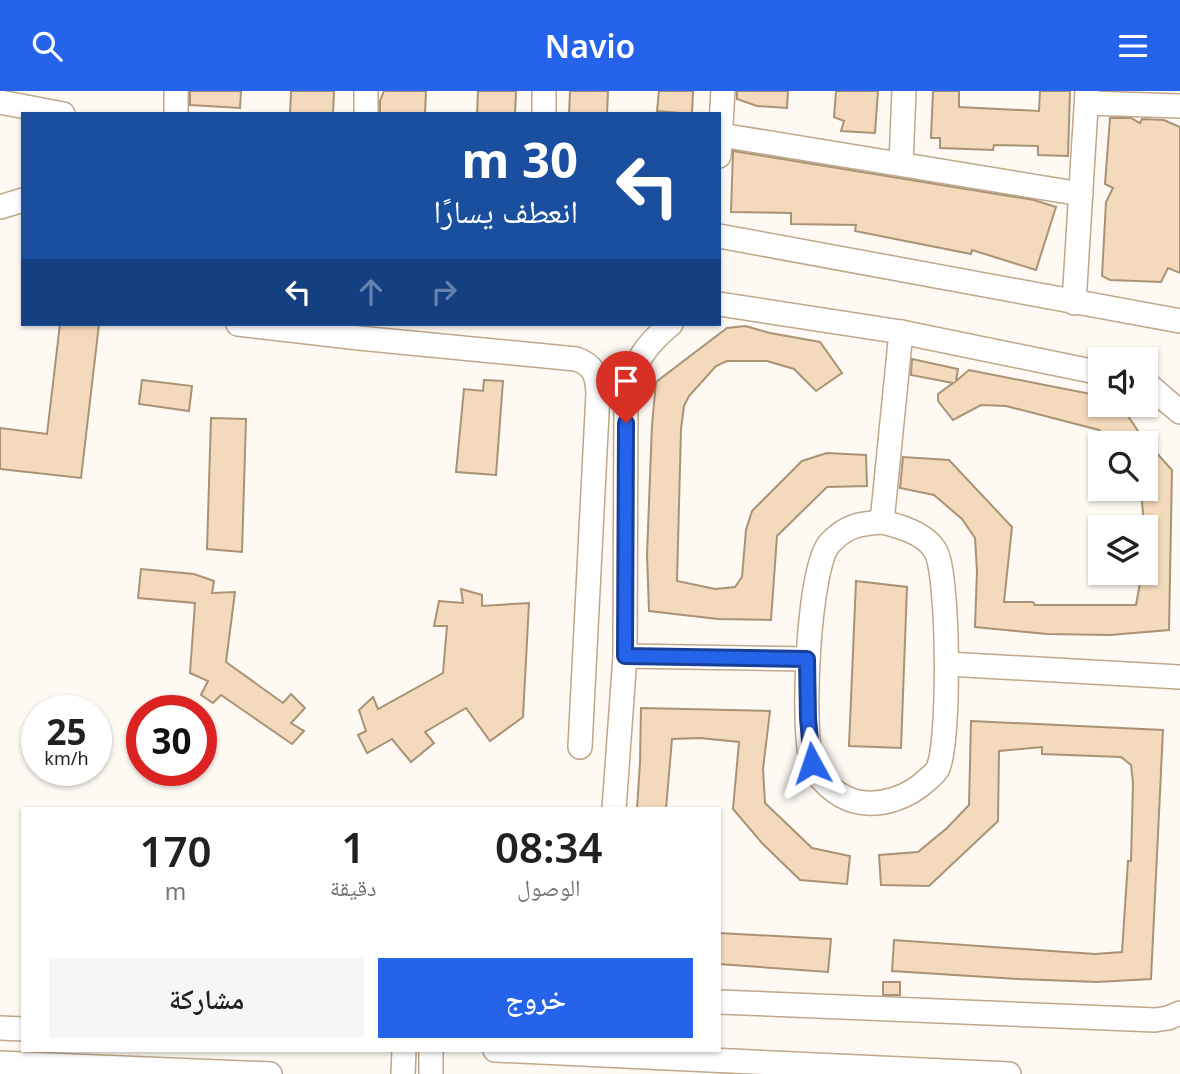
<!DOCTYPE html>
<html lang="ar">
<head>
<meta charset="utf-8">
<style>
	:root { --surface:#fff; --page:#f6f6f6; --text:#202124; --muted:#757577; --accent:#2563eb }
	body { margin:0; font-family:"Noto Sans","Noto Naskh Arabic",sans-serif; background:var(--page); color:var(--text); direction:rtl; height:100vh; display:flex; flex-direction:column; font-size:26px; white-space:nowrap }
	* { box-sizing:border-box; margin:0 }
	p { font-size:23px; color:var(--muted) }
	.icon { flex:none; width:38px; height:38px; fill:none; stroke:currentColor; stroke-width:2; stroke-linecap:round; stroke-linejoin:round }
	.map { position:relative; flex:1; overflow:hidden; direction:ltr }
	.details { position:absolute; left:21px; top:716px; width:700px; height:245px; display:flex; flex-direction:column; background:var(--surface); border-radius:0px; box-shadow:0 2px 5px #0004; direction:rtl }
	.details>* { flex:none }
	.banner { position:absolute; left:21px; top:21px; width:700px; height:214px; border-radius:0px; box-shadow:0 2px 5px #0004; direction:rtl; background:#1a4fa0; color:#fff; overflow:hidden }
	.controls { position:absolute; left:1088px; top:256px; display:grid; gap:14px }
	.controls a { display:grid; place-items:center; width:70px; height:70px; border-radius:0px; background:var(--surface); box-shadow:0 2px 5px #0004; font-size:35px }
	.speed { position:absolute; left:21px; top:604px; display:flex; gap:14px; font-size:35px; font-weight:700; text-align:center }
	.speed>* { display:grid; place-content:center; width:91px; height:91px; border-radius:50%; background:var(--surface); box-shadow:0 2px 5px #0004; line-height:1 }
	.speed small { font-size:18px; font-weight:400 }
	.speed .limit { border:10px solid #d22; background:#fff; color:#111 }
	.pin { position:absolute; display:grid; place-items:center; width:60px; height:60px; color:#fff; margin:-72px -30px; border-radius:50% 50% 50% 0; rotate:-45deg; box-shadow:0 0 7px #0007 }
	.pin .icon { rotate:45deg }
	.me { position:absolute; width:77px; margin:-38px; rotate:355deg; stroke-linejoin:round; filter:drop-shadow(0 0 5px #0008) }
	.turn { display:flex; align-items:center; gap:24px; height:147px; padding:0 28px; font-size:32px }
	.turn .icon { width:91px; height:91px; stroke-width:2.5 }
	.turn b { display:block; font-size:49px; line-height:60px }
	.lanes { display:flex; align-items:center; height:66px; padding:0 28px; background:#0003; justify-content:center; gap:35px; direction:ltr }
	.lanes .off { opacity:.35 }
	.eta { display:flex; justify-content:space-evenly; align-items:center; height:119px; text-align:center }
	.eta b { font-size:42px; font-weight:600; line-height:49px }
	.primary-button { display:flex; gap:14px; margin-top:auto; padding:14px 28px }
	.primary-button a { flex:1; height:80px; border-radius:0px; background:var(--accent); color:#fff; font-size:28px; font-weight:600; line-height:80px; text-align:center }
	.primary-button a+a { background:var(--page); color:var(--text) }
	header { display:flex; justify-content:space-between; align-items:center; height:91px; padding:0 28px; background:var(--accent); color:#fff; font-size:32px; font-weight:600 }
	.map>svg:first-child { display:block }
	.building { fill:#f3dabc; stroke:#a99275; stroke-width:2 }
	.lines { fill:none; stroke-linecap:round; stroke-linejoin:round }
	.minor-casing { stroke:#bfa78a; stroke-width:26 }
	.minor { stroke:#fff; stroke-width:23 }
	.route-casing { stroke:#184099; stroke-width:18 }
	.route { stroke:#2563eb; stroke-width:12 }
</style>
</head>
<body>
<header><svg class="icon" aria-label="menu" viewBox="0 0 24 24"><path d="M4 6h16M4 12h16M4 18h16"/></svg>Navio<svg class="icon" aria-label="search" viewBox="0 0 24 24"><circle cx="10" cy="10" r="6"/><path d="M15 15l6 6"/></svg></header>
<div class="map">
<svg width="1180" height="983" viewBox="0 0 1180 983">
	<rect width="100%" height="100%" fill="#fef9f3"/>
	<g class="building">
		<polygon points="190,0 241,0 240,17 190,14"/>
		<polygon points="291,0 334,0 333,23 290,23"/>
		<polygon points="384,0 426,0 425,23 380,23 380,10"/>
		<polygon points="478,0 516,0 515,23 477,23"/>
		<polygon points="570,0 608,0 607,23 569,23"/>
		<polygon points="659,0 693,0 692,23 657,20"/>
		<polygon points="737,0 788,0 787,17 757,15 737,8"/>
		<polygon points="836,0 878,0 875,42 841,40 844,30 834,26"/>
		<polygon points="933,0 959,0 959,16 1039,20 1040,0 1070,0 1068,65 1038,64 1038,55 994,54 993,59 940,57 940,47 931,47"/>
		<polygon points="1110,27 1131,27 1140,32 1142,28 1164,29 1180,36 1180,182 1168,177 1161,191 1110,189 1102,185 1106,111 1113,97 1105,93"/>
		<polygon points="733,60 1034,109 1056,116 1036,179 972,159 971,163 855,140 856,134 791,133 791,122 731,121"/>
		<polygon points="60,233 99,233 81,387 0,378 0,337 47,343"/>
		<polygon points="745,235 770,242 820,251 842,282 816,300 794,278 767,270 727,270 716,275 689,305 684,315 681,338 677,490 715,498 735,496 742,486 746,439 752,420 802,370 827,362 866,364 867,395 827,396 777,445 771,529 718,528 649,520 647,464 652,334 656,291 727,237"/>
		<polygon points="912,268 958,278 956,290 969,279 1101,305 1101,313 1120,313 1146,352 1112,352 1099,339 1006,315 981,314 953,329 938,310 938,303 953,292 911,284"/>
		<polygon points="142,289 192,295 189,320 139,313"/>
		<polygon points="484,289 503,290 496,384 456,381 464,298 483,300"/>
		<polygon points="211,327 246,328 242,461 207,458"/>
		<polygon points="1146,350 1172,379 1169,539 1110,544 1047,543 975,536 977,480 975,447 962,428 934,404 900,397 903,366 949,369 1012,436 1004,511 1033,511 1035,514 1136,514 1142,481 1146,481 1146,436 1144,436 1141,397 1146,397"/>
		<polygon points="141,478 194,483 214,490 212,502 235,501 226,571 283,612 291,603 305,617 291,632 304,640 292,653 221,604 213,612 201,604 208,590 190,582 195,512 138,507"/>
		<polygon points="856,490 907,496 901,657 849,655"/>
		<polygon points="461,498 482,504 482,515 529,512 523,626 490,650 466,617 425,641 434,652 411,671 392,648 367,662 358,644 366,640 359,619 373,606 378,618 443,582 447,535 434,535 439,510 463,512"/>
		<polygon points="641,617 770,620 763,678 765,712 812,757 850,765 847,793 800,789 762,752 733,718 739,651 700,647 672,648 666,718 637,718 640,672"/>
		<polygon points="971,630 1163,639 1151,888 1097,891 1019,888 892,880 894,849 1095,863 1122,861 1128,770 1131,770 1133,692 1131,674 1121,666 1042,663 1042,656 999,660 998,730 929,795 881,794 879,764 918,761 947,737 969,714"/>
		<polygon points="719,842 831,848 828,881 719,873"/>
		<rect x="883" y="891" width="17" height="13"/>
	</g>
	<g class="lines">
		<defs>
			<g id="minor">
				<polyline points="0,11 63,23"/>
				<polyline points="1087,12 1180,15"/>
				<polyline points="176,23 176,0"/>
				<polyline points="366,23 366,0"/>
				<polyline points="544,23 544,0"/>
				<polyline points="721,44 1081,103"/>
				<polyline points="719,65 723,0"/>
				<polyline points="901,72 904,0"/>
				<polyline points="0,116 23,109"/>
				<polyline points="719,145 1180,230"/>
				<polyline points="1074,212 1087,0"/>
				<polyline points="719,213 901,241 1101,282"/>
				<path d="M238,233L359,247L576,268C594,274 597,284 598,302L580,656"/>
				<polyline points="1146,292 1180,321"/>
				<path d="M882,431C900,435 927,443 936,461C949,486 950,651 938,677C936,682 930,686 927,689C909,706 880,717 854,710C837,705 818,689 812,672C801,640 808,475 830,452C847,434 859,433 882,431Z"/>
				<polyline points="882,431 901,241"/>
				<polyline points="625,565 808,568"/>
				<polyline points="947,573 1180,586"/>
				<path d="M614,718L625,565L626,306C635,271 643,256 671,233"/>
				<polyline points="719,911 1155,929 1168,927 1180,922"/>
				<polyline points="0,937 23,938"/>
				<polyline points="495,959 1009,983"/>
				<polyline points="0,972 270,983"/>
				<polyline points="403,983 404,959"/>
				<polyline points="431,983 431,959"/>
			</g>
		</defs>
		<use href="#minor" class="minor-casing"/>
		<use href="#minor" class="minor"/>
	</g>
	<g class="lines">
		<defs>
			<polyline id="route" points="626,332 625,565 807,568 808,627 812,672"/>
		</defs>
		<use href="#route" class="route-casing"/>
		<use href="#route" class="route"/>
	</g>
</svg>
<div class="controls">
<a><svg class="icon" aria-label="sound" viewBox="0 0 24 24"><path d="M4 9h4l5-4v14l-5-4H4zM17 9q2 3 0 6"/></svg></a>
<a><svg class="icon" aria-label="search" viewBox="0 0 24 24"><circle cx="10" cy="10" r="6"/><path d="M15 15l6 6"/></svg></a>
<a><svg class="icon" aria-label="layers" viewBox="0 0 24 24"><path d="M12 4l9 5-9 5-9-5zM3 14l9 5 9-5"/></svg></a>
</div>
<div class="speed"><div>25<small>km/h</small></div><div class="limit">30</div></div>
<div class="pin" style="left:626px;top:332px;background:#d93025"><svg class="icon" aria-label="arrive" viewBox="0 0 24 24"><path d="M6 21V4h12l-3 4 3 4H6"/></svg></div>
<svg class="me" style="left:812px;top:672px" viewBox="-20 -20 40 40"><path d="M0-17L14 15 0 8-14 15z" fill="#2563eb" stroke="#fff" stroke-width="4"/></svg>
<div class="banner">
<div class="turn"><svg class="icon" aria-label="left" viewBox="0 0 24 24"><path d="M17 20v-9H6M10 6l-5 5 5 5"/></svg><div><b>30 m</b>انعطف يسارًا</div></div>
<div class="lanes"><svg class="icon" aria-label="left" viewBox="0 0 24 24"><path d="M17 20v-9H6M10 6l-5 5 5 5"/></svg><svg class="icon off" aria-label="ahead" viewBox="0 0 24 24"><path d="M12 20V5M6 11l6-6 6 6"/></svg><svg class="icon off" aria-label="right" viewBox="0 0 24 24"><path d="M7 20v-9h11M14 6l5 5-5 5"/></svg></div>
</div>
<section class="details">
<div class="eta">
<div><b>08:34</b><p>الوصول</p></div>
<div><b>1</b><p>دقيقة</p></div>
<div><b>170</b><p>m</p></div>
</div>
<div class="primary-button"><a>خروج</a><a>مشاركة</a></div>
</section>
</div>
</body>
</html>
